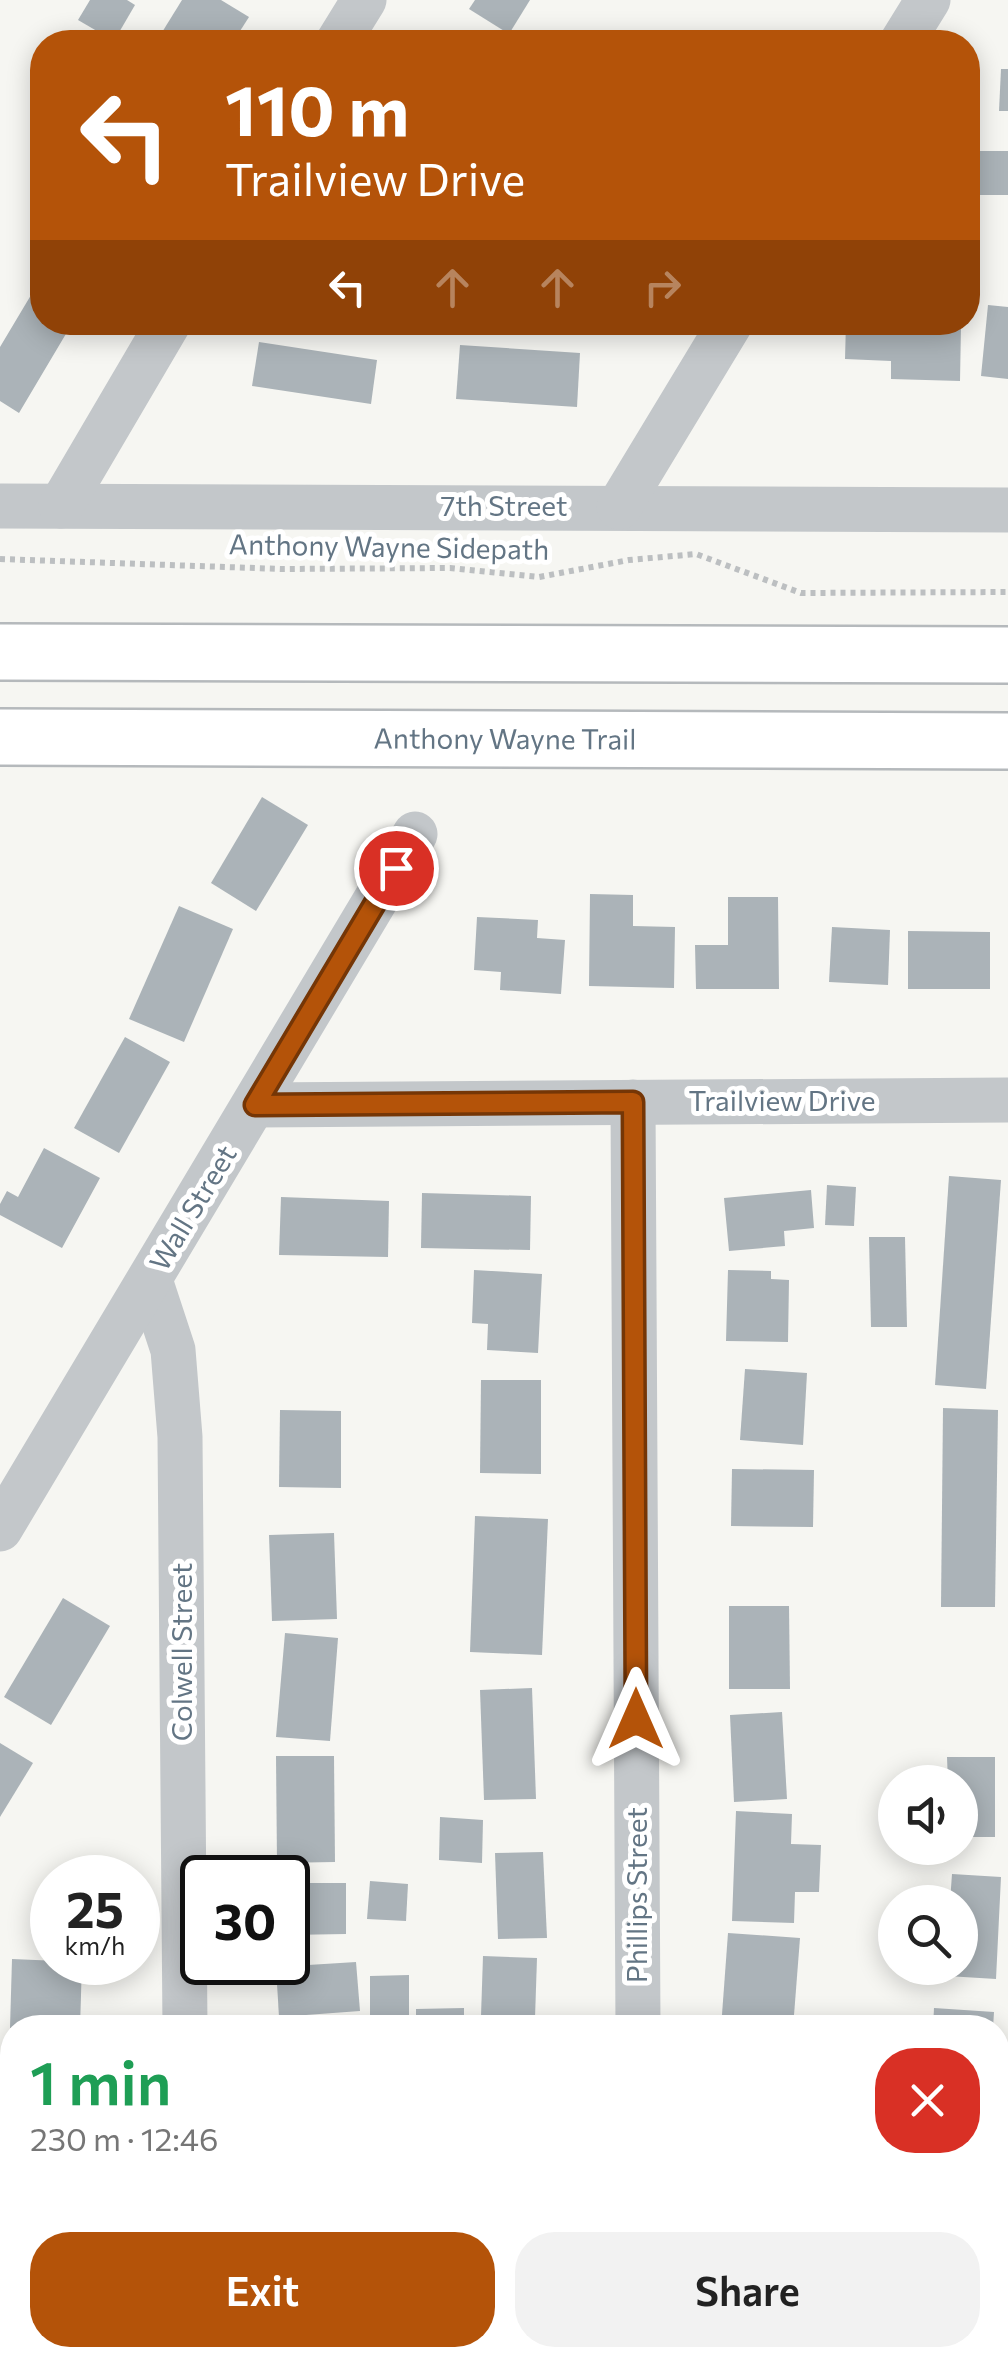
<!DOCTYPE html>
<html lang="en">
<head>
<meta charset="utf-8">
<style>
	:root { --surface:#fff; --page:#f2f2f2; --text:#222; --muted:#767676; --accent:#b45309 }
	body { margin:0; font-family:Commissioner,sans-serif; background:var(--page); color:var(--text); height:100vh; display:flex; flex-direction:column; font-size:38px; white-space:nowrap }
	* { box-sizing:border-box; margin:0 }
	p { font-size:32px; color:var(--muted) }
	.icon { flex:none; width:55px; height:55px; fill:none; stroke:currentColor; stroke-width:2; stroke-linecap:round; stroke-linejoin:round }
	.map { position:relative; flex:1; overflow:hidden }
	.side { position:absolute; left:0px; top:2015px; width:1010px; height:352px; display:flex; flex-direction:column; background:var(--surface); border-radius:40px 40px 0 0; box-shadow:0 5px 25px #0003 }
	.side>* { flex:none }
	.banner { position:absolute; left:30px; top:30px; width:950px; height:305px; border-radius:40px; box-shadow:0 5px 25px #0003; background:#b45309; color:#fff; overflow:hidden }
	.buttons { position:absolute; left:878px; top:1765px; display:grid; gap:20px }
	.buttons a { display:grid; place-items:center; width:100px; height:100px; border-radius:50%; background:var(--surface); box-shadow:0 5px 25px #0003; font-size:50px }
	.speed { position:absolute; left:30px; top:1855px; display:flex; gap:20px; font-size:50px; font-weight:700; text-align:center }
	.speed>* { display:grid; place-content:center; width:130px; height:130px; border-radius:50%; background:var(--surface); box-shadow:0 5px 25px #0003; line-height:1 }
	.speed small { font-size:25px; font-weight:400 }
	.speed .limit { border:5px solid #111; border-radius:15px; background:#fff; color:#111 }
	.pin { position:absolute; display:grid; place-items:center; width:85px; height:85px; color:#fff; margin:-42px; border:5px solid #fff; border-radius:50%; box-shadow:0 2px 10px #0007 }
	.me { position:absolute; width:110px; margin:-55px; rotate:0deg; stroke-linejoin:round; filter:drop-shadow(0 0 8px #0008) }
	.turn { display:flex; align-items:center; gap:35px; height:210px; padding:0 30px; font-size:45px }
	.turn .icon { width:130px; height:130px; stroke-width:2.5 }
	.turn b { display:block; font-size:70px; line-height:85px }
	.lanes { display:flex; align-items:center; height:95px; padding:0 30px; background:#0003; justify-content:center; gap:50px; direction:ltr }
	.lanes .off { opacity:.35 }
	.round { display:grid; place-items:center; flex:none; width:105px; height:105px; border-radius:40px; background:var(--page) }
	.overview { display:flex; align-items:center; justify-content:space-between; height:170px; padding:0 30px }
	h1 { font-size:60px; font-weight:600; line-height:75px; color:#1e9e55 }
	.cta { display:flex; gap:20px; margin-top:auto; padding:20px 30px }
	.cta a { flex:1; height:115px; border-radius:40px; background:var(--accent); color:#fff; font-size:40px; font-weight:600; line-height:115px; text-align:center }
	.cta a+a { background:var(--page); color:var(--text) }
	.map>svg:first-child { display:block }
	.building { fill:#abb3b8 }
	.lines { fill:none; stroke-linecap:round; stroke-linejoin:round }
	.highway-casing { stroke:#b5b9bc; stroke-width:60 }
	.path { stroke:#bcbfc1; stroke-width:6; stroke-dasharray:5 5; stroke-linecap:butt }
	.minor { stroke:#c3c7ca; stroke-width:45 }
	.highway { stroke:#fff; stroke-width:55 }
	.route-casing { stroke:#753606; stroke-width:25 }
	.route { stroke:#b45309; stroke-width:18 }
	.labels { text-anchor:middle; stroke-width:10; stroke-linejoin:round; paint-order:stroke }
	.street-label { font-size:28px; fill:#637584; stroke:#fff }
</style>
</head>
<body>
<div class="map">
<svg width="1008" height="2367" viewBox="0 0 1008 2367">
	<rect width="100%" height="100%" fill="#f6f6f2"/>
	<g class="building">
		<polygon points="90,0 127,0 135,5 114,41 78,20"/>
		<polygon points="182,0 221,0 249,17 233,42 156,42"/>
		<polygon points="475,0 530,0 509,34 469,9"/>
		<polygon points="1001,69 1008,69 1008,111 999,111"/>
		<rect x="968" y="151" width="40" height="44"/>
		<polygon points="37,285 42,288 42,322 73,322 19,413 0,401 0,347"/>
		<polygon points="988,305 1008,307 1008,379 981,376"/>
		<polygon points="846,322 961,326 960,381 891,379 891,361 845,359"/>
		<polygon points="259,342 377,360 371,404 252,386"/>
		<polygon points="460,345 580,353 577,407 456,399"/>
		<polygon points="262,797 308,825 256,911 211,883"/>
		<polygon points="590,894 633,895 633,926 675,927 674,988 589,986"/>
		<polygon points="728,897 778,897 779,989 696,989 695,945 728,945"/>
		<polygon points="179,906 233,929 184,1042 129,1019"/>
		<polygon points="477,917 538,920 537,938 565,940 561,994 500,990 501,972 474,970"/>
		<polygon points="832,927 890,930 888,985 829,982"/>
		<polygon points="908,931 990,932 990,989 908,989"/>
		<polygon points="125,1037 170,1062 119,1153 74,1128"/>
		<polygon points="44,1148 100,1178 62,1248 0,1215 0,1204 7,1191 18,1197"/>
		<polygon points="949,1176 1001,1180 986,1389 935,1385"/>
		<polygon points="827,1185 856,1187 854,1226 825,1225"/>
		<polygon points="811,1190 814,1228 784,1231 785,1246 729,1251 724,1198"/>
		<polygon points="422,1193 531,1196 530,1250 421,1248"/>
		<polygon points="281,1197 389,1201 388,1257 279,1255"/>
		<polygon points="869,1237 905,1237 907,1327 871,1327"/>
		<polygon points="474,1270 542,1274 538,1353 487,1350 488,1324 472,1323"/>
		<polygon points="728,1270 771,1271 771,1279 789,1280 788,1342 726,1341"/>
		<polygon points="745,1369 807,1373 803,1445 740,1440"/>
		<polygon points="481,1380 541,1380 541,1474 480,1473"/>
		<polygon points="943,1408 998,1410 995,1607 941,1607"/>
		<polygon points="280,1410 341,1411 341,1488 279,1487"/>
		<polygon points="732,1469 814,1470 813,1527 731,1526"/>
		<polygon points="475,1516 548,1519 542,1655 470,1652"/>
		<polygon points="334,1533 337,1619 272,1621 269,1535"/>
		<polygon points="63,1598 110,1626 51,1725 4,1697"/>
		<polygon points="729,1606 789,1606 790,1689 729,1689"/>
		<polygon points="285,1633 338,1638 330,1741 276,1737"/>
		<polygon points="532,1688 536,1799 484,1800 480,1690"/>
		<polygon points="782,1712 787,1799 734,1802 730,1715"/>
		<polygon points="0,1743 33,1763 0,1817"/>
		<polygon points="276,1756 334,1756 335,1862 277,1863"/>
		<polygon points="947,1757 995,1757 995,1837 960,1837 960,1782 948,1782"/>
		<polygon points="736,1811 792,1814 791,1844 821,1845 819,1892 795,1892 794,1923 732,1921"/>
		<polygon points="440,1817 483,1820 482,1863 439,1860"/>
		<polygon points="543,1852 547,1938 498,1939 495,1853"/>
		<polygon points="952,1874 1001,1877 996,1979 947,1976 947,1968 960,1968 960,1902 950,1902"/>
		<polygon points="370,1881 408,1884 406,1921 367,1919"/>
		<polygon points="288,1883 346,1883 346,1934 288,1935"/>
		<polygon points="728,1933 800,1938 793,2028 721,2028"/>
		<polygon points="483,1956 537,1958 535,2018 481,2016"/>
		<polygon points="12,1959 82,1962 80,2028 10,2028"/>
		<polygon points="356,1962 360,2011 279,2017 276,1967"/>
		<polygon points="409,1975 409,2015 370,2015 370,1976"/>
		<polygon points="464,2008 464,2028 416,2028 416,2009"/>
		<polygon points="934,2008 994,2012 993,2028 933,2028"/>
		<polygon points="998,2140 1007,2140 1008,2209 998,2209"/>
		<polygon points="998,2262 1002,2262 1005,2327 998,2327"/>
		<rect x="290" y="2355" width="57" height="12"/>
		<polygon points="739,2355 803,2355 803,2367 738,2367"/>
		<rect x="39" y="2358" width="54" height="9"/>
	</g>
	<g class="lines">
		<defs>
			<g id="highway">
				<polyline points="0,652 1008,655"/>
				<path id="s1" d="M0,737L1008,741"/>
			</g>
		</defs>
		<use href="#highway" class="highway-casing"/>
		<polyline class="path" points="0,559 282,569 450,568 539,577 629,560 696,554 801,593 1008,592"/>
		<g class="minor">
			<polyline points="338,42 364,0"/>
			<polyline points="902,42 928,0"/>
			<polyline points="0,506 1008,510"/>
			<polyline points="61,506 169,322"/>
			<polyline points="619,507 731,322"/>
			<polyline points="633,1102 638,2028"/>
			<polyline points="255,1105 1008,1100"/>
			<polyline points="150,1280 173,1350 180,1437 185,2028"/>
			<polyline points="0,1529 415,834"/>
			<polyline points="187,2355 188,2367"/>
			<polyline points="640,2355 640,2367"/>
		</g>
		<use href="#highway" class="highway"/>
	</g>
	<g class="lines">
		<defs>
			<polyline id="route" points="396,868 255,1105 633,1102 636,1719"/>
		</defs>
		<use href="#route" class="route-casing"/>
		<use href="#route" class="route"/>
	</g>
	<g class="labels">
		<g class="street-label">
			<text x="504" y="516">7th Street</text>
			<text transform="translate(389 547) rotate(1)" y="10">Anthony Wayne Sidepath</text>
			<text dy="10" stroke="none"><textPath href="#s1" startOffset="505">Anthony Wayne Trail</textPath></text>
			<text x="782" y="1111">Trailview Drive</text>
			<text transform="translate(193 1208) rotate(-59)" y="10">Wall Street</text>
			<text transform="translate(182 1652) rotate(-90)" y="10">Colwell Street</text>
			<text transform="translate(637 1895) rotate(-90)" y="10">Phillips Street</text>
		</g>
	</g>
</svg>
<div class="buttons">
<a><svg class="icon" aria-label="sound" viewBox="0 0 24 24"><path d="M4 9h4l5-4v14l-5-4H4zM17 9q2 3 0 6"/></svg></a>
<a><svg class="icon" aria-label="search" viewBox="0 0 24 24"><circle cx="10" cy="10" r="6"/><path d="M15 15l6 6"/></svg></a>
</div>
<div class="speed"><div>25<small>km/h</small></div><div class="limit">30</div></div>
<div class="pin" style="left:396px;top:868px;background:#d93025"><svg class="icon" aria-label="arrive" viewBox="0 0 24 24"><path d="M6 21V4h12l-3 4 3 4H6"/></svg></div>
<svg class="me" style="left:636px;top:1719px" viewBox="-20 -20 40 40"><path d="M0-17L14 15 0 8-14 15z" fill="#b45309" stroke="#fff" stroke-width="4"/></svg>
<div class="banner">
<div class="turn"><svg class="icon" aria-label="left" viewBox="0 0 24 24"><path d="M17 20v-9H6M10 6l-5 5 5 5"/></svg><div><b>110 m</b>Trailview Drive</div></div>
<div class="lanes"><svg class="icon" aria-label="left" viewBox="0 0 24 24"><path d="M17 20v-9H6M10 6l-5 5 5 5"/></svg><svg class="icon off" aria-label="ahead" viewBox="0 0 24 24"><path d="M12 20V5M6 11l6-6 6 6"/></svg><svg class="icon off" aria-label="ahead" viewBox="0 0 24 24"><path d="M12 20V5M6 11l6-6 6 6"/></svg><svg class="icon off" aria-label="right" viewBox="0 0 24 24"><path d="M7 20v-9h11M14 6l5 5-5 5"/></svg></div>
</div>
<section class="side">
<div class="overview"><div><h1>1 min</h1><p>230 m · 12:46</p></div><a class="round" style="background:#d93025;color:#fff"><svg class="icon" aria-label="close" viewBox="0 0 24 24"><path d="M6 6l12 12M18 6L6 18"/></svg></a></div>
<div class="cta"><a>Exit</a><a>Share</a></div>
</section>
</div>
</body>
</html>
